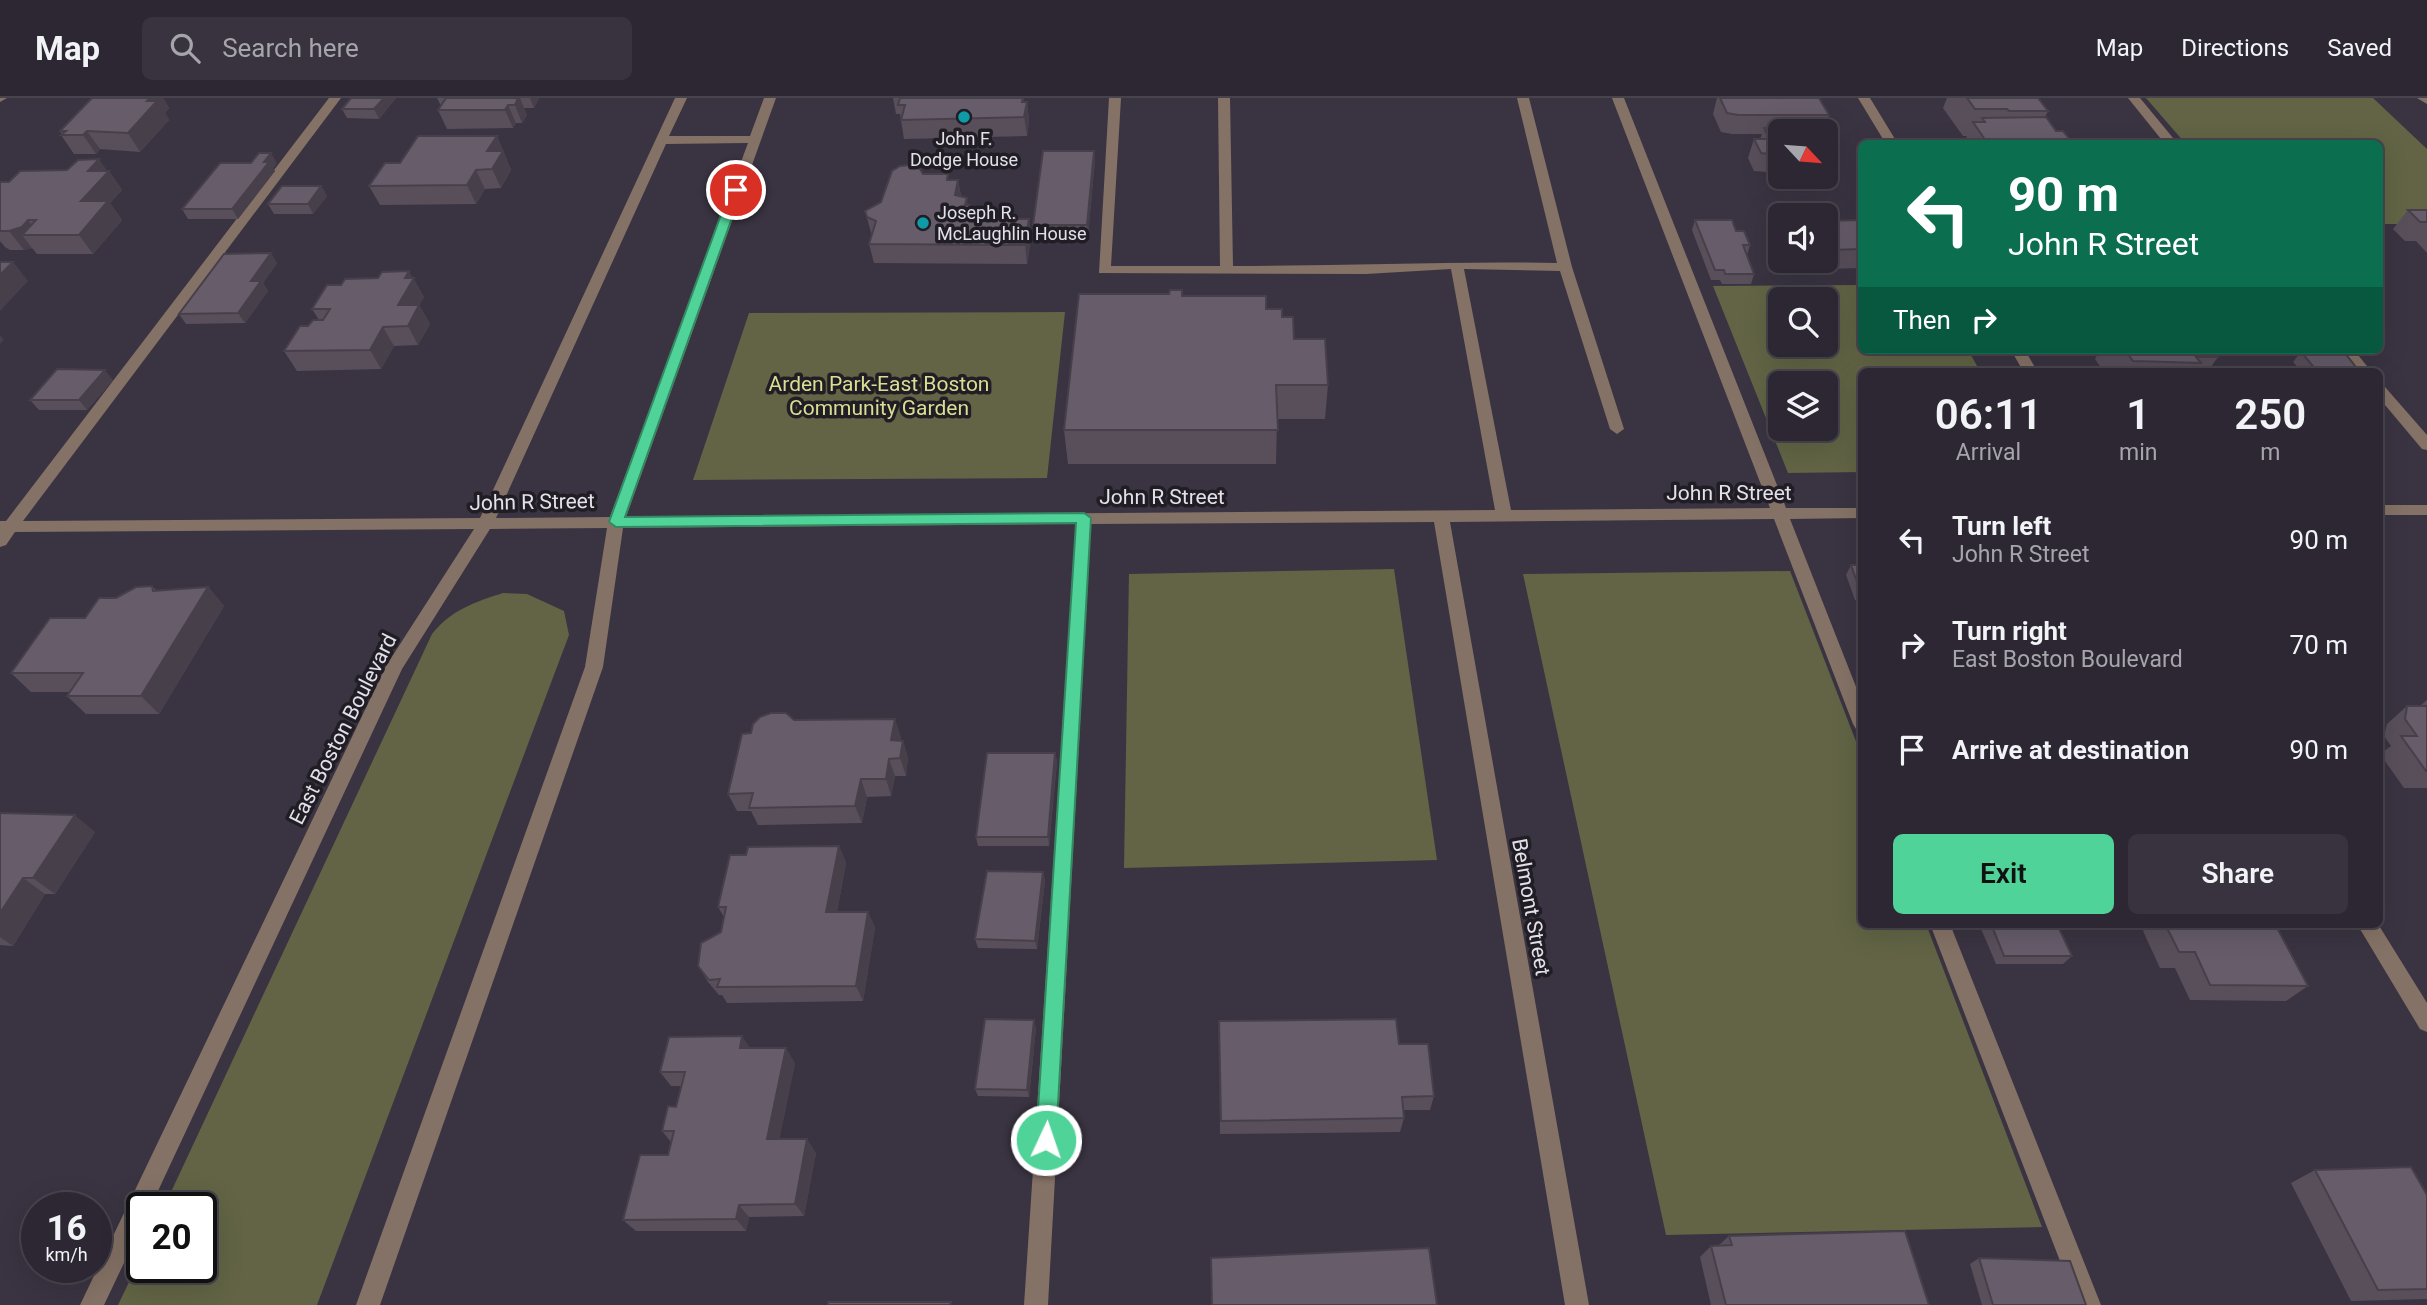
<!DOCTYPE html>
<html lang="en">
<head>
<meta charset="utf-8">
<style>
	:root { --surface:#2c2732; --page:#38333e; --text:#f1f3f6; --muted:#a6a5ac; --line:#48444d; --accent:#50d398 }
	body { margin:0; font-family:Roboto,sans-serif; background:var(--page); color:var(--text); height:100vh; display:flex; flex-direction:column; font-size:26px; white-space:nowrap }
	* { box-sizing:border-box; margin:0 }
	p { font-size:23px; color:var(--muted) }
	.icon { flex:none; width:38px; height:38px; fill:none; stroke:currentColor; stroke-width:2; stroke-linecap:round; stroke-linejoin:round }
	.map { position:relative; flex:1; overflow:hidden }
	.drawer { position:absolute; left:1858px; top:270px; width:525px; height:560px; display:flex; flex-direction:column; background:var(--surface); border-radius:10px; box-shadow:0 7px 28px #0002,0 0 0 2px var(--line) }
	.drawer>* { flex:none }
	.banner { position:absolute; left:1858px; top:42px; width:525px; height:214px; border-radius:10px; box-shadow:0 7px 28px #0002,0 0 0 2px var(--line); background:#0b6e4f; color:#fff; overflow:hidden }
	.needle { width:46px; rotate:116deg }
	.fabs { position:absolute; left:1768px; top:21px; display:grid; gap:14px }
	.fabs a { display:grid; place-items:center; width:70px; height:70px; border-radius:10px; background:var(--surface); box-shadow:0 7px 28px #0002,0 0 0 2px var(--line); font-size:35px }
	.speed { position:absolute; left:21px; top:1094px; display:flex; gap:14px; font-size:35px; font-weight:700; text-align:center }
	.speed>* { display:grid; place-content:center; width:91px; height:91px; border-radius:50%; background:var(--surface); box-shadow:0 7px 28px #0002,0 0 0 2px var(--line); line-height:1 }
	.speed small { font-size:18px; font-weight:400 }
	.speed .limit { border:4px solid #111; border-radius:10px; background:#fff; color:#111 }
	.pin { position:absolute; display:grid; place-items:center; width:60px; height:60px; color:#fff; margin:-30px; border:4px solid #fff; border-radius:50%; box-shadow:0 2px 7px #0007 }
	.me { position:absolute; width:77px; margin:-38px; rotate:3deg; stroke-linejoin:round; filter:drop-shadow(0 0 5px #0008) }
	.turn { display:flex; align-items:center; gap:24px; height:147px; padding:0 35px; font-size:32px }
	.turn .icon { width:91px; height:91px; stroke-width:2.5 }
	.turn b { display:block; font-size:49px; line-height:60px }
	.then { display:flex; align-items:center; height:66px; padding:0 35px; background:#0003; gap:14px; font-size:26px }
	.eta { display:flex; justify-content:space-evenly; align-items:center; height:119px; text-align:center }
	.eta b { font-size:42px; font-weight:600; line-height:49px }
	.action { display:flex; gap:14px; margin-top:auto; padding:14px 35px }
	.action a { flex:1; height:80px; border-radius:10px; background:var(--accent); color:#111; font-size:28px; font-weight:600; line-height:80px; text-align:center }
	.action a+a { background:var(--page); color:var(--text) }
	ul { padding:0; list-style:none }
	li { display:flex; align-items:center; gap:21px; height:105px; padding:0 35px }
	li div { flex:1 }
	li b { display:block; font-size:26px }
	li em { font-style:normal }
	header { display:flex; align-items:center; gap:42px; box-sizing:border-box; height:98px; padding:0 35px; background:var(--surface); border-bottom:2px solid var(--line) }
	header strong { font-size:33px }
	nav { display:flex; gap:38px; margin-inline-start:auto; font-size:24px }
	.search { width:490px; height:63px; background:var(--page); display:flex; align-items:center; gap:18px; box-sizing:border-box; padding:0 24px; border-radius:10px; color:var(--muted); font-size:26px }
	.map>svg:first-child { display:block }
	.green { fill:#626445; fill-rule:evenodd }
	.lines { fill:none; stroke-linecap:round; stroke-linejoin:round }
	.minor { fill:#857266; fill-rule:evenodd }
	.wall { fill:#584f5b }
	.shaded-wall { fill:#47404a }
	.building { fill:#665c6a; stroke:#47404a; stroke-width:2 }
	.route { fill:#50d398; stroke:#348963; stroke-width:2 }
	.culture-dot { fill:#0f9aa8; stroke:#201d24; stroke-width:2.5 }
	.labels { text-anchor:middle; stroke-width:7; stroke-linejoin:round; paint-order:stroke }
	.far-poi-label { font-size:18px; fill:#e4e0ea; stroke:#201d24 }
	.park-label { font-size:21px; fill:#dade93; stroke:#201d24 }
	.street-label { font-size:21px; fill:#e4e0ea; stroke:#201d24 }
</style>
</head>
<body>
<header>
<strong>Map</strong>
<div class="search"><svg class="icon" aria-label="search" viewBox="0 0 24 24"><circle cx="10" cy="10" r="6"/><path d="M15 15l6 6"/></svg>Search here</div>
<nav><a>Map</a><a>Directions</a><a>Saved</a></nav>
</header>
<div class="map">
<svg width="2427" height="1207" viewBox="0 0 2427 1207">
	<rect width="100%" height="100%" fill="#3a3442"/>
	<g class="green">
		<polygon points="2146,0 2373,0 2427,51 2427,126 2380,126 2380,46 2185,45"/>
		<path d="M1862,187V252H1968L1980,273H1862V374L1788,375L1713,188ZM1825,201V247H1780V201ZM1825,285V331H1780V285Z"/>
		<polygon points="1065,214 1047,380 693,382 749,215"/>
		<polygon points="1394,471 1437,762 1124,770 1129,476"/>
		<polygon points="1790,473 1862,659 1862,826 1926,826 2042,1129 1666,1137 1523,476"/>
		<path d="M503,495L527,496L564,513L569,537L317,1207H118L142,1157V1169H201V1110L164,1109L432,536C451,512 475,504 503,495Z"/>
	</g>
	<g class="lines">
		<g class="minor">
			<polygon points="0,0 7,0 0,4"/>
			<path d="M329,0H341L23,423L480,420L675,0H687L669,38H750L764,0H776L626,419L1495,412L1451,171L1366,176L1099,175L1109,0H1121L1111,168H1220L1218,0H1230L1233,168C1342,168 1449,163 1557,165L1517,0H1529L1572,169L1624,331L1617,336L1610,331L1560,173L1464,171L1511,412L1770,410L1612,0H1624L1786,410H1862V420L1790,421L1862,604V633L1856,631L1853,626L1774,421L1450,424L1589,1207H1565L1434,424L1091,426L1048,1207H1024L1076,426L623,430L603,569L380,1207H356L585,569L607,430L490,431L402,571L150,1110H142V1127L104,1207H80L386,568L474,431L15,434L6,447L0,449V423H6ZM748,45L610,419L496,420L666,46Z"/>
			<polygon points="1858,0 1870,0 1898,46 1886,46"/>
			<polygon points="2128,0 2140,0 2178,46 2165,46"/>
			<polygon points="2417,0 2427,0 2427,6"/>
			<polygon points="2011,252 2025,252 2037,273 2023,273"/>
			<polygon points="2340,252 2354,252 2371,273 2356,273"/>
			<polygon points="2380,287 2385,289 2427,337 2427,352 2422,351 2380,301"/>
			<rect x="2380" y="407" width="47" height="10"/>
			<polygon points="1930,826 1950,826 2101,1207 2077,1207"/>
			<polygon points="2357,826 2378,826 2427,905 2427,934 2420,931"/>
		</g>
	</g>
	<g class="wall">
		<polygon points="92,0 163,0 169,10 165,15 169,22 140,54 100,51 96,56 74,56 61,37 62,36 60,33"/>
		<polygon points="396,0 379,21 347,20 342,11"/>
		<polygon points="437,0 539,0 534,10 524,10 527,17 522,25 516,25 513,30 447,31 438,12 441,8"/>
		<polygon points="893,0 1024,0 1024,4 1027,4 1029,23 1027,38 904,41 900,16 896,16"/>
		<polygon points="1717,0 1819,0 1829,17 1822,33 1780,33 1780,75 1754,73 1748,60 1754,41 1760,41 1762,36 1732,36 1721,34 1713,16"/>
		<polygon points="1947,0 2038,0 2048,13 2045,19 2056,33 2072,44 2071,46 1963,46 1967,38 1963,38 1943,10"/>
		<polygon points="1825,37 1836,56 1828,75 1825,75"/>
		<polygon points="497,38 511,72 501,90 485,91 476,106 380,107 369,88 400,65"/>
		<polygon points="1094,53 1095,62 1088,137 1035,137 1033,127"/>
		<polygon points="277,65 273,70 275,73 238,121 188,121 182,111"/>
		<polygon points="109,73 122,92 110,105 122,122 93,156 37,156 32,150 24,152 10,152 5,149 0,143 0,84"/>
		<polygon points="923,76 949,82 958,82 961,98 968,107 972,118 986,121 1029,121 1031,140 1027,166 874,165 869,146 872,138 865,113 881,104"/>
		<polygon points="321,88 327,98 313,116 274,116 268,106"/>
		<polygon points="2408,112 2427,112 2427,155 2416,143 2405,143 2393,131"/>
		<polygon points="1695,122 1736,133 1750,147 1747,157 1754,176 1751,186 1722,186 1720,182 1711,182 1692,132"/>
		<polygon points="1862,122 1862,170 1820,171 1819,166 1801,166 1799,163 1825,163 1825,123"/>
		<polygon points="277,165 263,185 268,193 245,225 186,226 179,216"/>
		<polygon points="378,180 413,180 424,199 419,207 430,226 418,247 394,248 381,271 297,273 284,253 308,228 319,222 312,211 341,187"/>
		<polygon points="1182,198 1266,211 1282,219 1294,241 1328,287 1325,321 1277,321 1276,366 1068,366 1064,332"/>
		<polygon points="2100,252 2213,252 2218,259 2208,273 2103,273 2095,261"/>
		<polygon points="2301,254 2359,273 2301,273 2293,264"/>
		<polygon points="113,282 87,312 39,312 30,302"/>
		<polygon points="1851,467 1862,467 1862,502 1855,502 1846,477"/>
		<polygon points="152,488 156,492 208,489 224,508 159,616 86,616 67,598 70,594 31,594 11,575 85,520 116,500"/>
		<polygon points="2427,602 2427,690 2404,690 2380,656 2391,648 2384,638 2387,626 2407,608 2420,608"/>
		<polygon points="794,622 901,639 900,643 903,643 908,660 906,678 895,678 891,698 867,699 862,725 758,727 751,713 737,713 728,696 751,635"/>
		<polygon points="1055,655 1057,664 1049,748 978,748 976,739"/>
		<polygon points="0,715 95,734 55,796 45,796 13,848 0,847"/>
		<polygon points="839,748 846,765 837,814 868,814 875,830 863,903 727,905 722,897 719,897 708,884 698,868 721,834 724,819 718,809 746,757"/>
		<polygon points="1043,774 1045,783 1037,851 978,850 975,841"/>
		<polygon points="1979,826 2057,826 2072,858 2063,866 1996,866"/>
		<polygon points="2151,826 2275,826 2308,888 2286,903 2190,902 2175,870 2160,870 2143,833"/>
		<polygon points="1219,923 1399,946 1434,998 1430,1012 1403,1012 1404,1020 1400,1034 1220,1036"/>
		<polygon points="1036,930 1029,999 978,998 975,991"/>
		<polygon points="750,950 795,965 779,1041 816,1055 804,1118 749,1119 746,1133 636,1133 623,1122 668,1057 671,1044 662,1033 676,1009 681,988 671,988 660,974"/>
		<polygon points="2315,1072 2427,1097 2427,1201 2351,1203 2291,1085"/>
		<polygon points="1729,1138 1929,1207 1711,1207 1700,1159 1711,1148 1719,1147"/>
		<polygon points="1979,1160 2086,1207 1982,1207 1970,1166"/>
	</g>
	<g class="shaded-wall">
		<polygon points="150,0 163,0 169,10 165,15 169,22 140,54 128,35"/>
		<polygon points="384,0 396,0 379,21 374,11"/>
		<polygon points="512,0 520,0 527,17 522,25"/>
		<polygon points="530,0 539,0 534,10"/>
		<polygon points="1023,0 1024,0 1025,15 1027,4 1029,23 1027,38 1022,4"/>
		<polygon points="508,7 516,25 513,30 505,12"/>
		<polygon points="87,33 100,51 96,56 83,37"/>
		<polygon points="497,38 511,72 501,90 492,71 487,53"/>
		<polygon points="1094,53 1095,62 1088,137 1087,127"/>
		<polygon points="271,55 277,65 273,70 275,73 238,121 232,111"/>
		<polygon points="99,61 108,74 109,73 122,92 110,105 122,122 93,156 79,137 81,103 88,73"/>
		<polygon points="476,72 485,91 476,106 467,87"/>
		<polygon points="958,82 961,101 955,97"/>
		<polygon points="321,88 327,98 313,116 308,106"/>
		<polygon points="967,100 969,113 970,107 973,126 971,137 965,107"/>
		<polygon points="1029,121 1031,140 1027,166 1025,147"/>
		<polygon points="28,122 39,137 22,137 32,150 24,152 9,133"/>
		<polygon points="271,155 277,165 263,185 268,193 245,225 238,215 251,183"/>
		<polygon points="13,164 28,183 0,213 0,177"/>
		<polygon points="409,173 424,199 419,207 430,226 418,247 408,228 398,207 405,180"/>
		<polygon points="383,229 394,248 381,271 370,252"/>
		<polygon points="0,237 4,242 0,246"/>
		<polygon points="105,272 113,282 87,312 79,302"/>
		<polygon points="208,489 224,508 159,616 141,598"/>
		<polygon points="895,621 901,639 897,660 891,642"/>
		<polygon points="903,643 908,660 906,678 900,660"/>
		<polygon points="1055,655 1057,664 1049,748 1048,739"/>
		<polygon points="889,661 895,678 891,698 886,681"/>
		<polygon points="861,681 867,699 862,725 855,708"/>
		<polygon points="75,717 95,734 55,796 33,780"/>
		<polygon points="839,748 846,765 834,830 826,814"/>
		<polygon points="1043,774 1045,783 1037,851 1035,843"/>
		<polygon points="23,780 45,796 13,848 0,839 0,815"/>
		<polygon points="868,814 875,830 863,903 856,888"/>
		<polygon points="1034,922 1036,930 1029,999 1027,992"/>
		<polygon points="742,938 752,953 740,950"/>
		<polygon points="786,950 795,965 777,1054 767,1041"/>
		<polygon points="807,1041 816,1055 804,1118 795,1106"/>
		<polygon points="739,1107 749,1119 746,1133 736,1121"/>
	</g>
	<g class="building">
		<polygon points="92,0 150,0 147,3 157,3 128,35 87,33 83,37 61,37 66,33 60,33"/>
		<polygon points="351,0 384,0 374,11 342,11"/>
		<polygon points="446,0 518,0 515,7 508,7 505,12 438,12"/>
		<polygon points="900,0 1023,0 1022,4 1027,4 1024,19 901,22 905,7 898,7"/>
		<polygon points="1720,0 1819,0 1829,17 1738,17 1727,15"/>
		<polygon points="1967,0 2038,0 2048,13 2009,13 2007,11 1975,11"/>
		<polygon points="2046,19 2056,33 2063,33 2072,44 1988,46 1973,24 1985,24 1982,20"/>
		<polygon points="1816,29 1819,33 1780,33 1780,57 1761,55 1754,41 1769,41 1764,30"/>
		<polygon points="1825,37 1836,56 1825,56"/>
		<polygon points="418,38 497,38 487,53 503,53 492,71 476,72 467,87 369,88 385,65 400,65"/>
		<polygon points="2132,44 2161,46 2133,46"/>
		<polygon points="1043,53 1094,53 1087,127 1033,127"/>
		<polygon points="259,55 271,55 264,64 269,64 232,111 182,111 220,65 251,65"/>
		<polygon points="99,61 88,73 109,73 81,103 108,103 79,137 22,137 36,122 28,122 22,129 9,133 0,133 0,84 9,84 20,73 67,72 78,62"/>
		<polygon points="911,67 920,71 923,76 948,76 947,82 958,82 955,97 967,100 965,107 970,107 968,118 985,118 985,121 1029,121 1025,147 869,146 876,123 867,119 865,113 881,104 892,73 900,68"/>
		<polygon points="282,88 321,88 308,106 268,106"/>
		<polygon points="2408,112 2427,112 2427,124 2420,124"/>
		<polygon points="1695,122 1732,122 1736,133 1744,133 1750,147 1743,147 1754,176 1725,176 1724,172 1715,172"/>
		<polygon points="1862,122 1862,151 1828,152 1826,147 1825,147 1825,123"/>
		<polygon points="271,155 251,183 261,183 238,215 179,216 224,156"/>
		<polygon points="0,164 13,164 0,177"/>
		<polygon points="409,173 405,180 414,180 398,207 419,207 408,228 383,229 370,252 284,253 300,228 308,228 313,222 323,222 330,211 312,211 327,187 341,187 345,181 378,180 382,174"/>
		<polygon points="1170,192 1182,192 1182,198 1266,198 1266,211 1282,211 1282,219 1293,219 1294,241 1325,241 1328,287 1276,287 1278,332 1064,332 1079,196 1169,196"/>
		<polygon points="2125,252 2213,252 2218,259 2196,259 2201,265 2133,263"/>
		<polygon points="2301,254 2344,254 2359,273 2317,273"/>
		<polygon points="57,271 105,272 79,302 30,302"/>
		<polygon points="1851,467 1862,467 1862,492 1860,492"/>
		<polygon points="152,488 153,493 208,489 141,598 67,598 83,575 11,575 50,520 85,520 99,500 116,500 136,489"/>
		<polygon points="2407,608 2427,608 2427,673 2426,673 2401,638 2417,638 2405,621"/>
		<polygon points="771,615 786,615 794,622 895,621 891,642 903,643 900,660 889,661 886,681 861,681 855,708 749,710 753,695 728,696 742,636 751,635 753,626 760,619"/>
		<polygon points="987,655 1055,655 1048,739 976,739"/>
		<polygon points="0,715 75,717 33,780 23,780 0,815"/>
		<polygon points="839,748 826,814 868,814 856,888 717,889 720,881 709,882 698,868 701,845 721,834 726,809 718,809 730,757 746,757 748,749"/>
		<polygon points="987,773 1043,774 1035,843 975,841"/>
		<polygon points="1991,826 2057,826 2072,858 2004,858"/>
		<polygon points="2165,826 2275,826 2308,888 2210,887 2195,854 2179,854"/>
		<polygon points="985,921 1034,922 1027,992 975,991"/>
		<polygon points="1396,921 1399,946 1428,946 1434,998 1402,999 1404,1020 1221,1023 1219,923"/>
		<polygon points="742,938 740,950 786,950 767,1041 807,1041 795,1106 739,1107 736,1121 623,1122 640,1057 668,1057 674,1033 662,1033 668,1008 676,1009 685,974 660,974 669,939"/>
		<polygon points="2411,1069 2427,1097 2427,1191 2378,1192 2315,1072"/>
		<polygon points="1905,1133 1929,1207 1726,1207 1711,1148 1732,1147 1729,1138"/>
		<polygon points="1429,1150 1437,1207 1212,1207 1211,1160"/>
		<polygon points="1979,1160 2070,1163 2086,1207 1993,1207"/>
		<polygon points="828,1204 951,1204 950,1207 828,1207"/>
	</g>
	<polygon class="route" points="736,89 742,92 625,419 1084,415 1091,420 1056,1042 1053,1049 1046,1052 1039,1049 1036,1042 1076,425 616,429 609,424 730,92"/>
	<g class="culture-dot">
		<circle cx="964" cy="19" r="7"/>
		<circle cx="923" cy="125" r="7"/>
	</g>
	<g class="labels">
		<g class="far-poi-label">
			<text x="964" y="47">John F.<tspan x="964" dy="21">Dodge House</tspan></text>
			<text x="937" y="121" text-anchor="start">Joseph R.<tspan x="937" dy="21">McLaughlin House</tspan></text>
		</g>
		<g class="park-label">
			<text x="879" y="293">Arden Park-East Boston<tspan x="879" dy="24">Community Garden</tspan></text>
		</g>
		<g class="street-label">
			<text x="1729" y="402">John R Street</text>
			<text x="1162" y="406">John R Street</text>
			<text transform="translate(532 404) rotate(-1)" y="7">John R Street</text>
			<text transform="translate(343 631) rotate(-63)" y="7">East Boston Boulevard</text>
			<text transform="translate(1531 809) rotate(80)" y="7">Belmont Street</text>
		</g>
	</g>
</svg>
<div class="fabs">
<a><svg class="needle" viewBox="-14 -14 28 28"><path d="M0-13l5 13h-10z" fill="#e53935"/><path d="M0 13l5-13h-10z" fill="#a6a5ac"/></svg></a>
<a><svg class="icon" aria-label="sound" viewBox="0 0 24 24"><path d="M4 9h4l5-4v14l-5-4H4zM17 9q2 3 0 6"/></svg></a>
<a><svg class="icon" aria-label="search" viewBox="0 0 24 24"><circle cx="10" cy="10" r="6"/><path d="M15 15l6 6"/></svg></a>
<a><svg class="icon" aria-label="layers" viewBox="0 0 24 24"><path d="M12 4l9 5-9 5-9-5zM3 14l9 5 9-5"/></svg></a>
</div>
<div class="speed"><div>16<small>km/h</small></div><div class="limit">20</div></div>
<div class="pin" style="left:736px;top:92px;background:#d93025"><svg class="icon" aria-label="arrive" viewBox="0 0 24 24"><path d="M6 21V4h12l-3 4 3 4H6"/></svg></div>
<svg class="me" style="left:1046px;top:1042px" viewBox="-20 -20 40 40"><circle r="17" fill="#50d398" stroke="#fff" stroke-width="3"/><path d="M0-11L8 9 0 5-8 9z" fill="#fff"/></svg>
<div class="banner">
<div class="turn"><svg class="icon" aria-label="left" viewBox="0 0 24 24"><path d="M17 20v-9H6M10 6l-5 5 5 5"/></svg><div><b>90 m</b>John R Street</div></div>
<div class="then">Then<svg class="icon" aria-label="right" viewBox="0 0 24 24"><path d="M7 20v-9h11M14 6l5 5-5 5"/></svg></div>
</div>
<section class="drawer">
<div class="eta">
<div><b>06:11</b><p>Arrival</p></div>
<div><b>1</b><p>min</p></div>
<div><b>250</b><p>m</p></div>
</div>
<ul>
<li><svg class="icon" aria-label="left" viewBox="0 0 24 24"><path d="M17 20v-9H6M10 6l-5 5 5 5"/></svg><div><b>Turn left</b><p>John R Street</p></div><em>90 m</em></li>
<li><svg class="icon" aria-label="right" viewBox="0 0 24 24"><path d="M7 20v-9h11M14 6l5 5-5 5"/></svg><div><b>Turn right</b><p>East Boston Boulevard</p></div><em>70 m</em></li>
<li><svg class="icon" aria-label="arrive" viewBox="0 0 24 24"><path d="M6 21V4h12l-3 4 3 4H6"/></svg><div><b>Arrive at destination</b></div><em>90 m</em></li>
</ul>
<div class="action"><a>Exit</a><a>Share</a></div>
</section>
</div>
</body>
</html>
